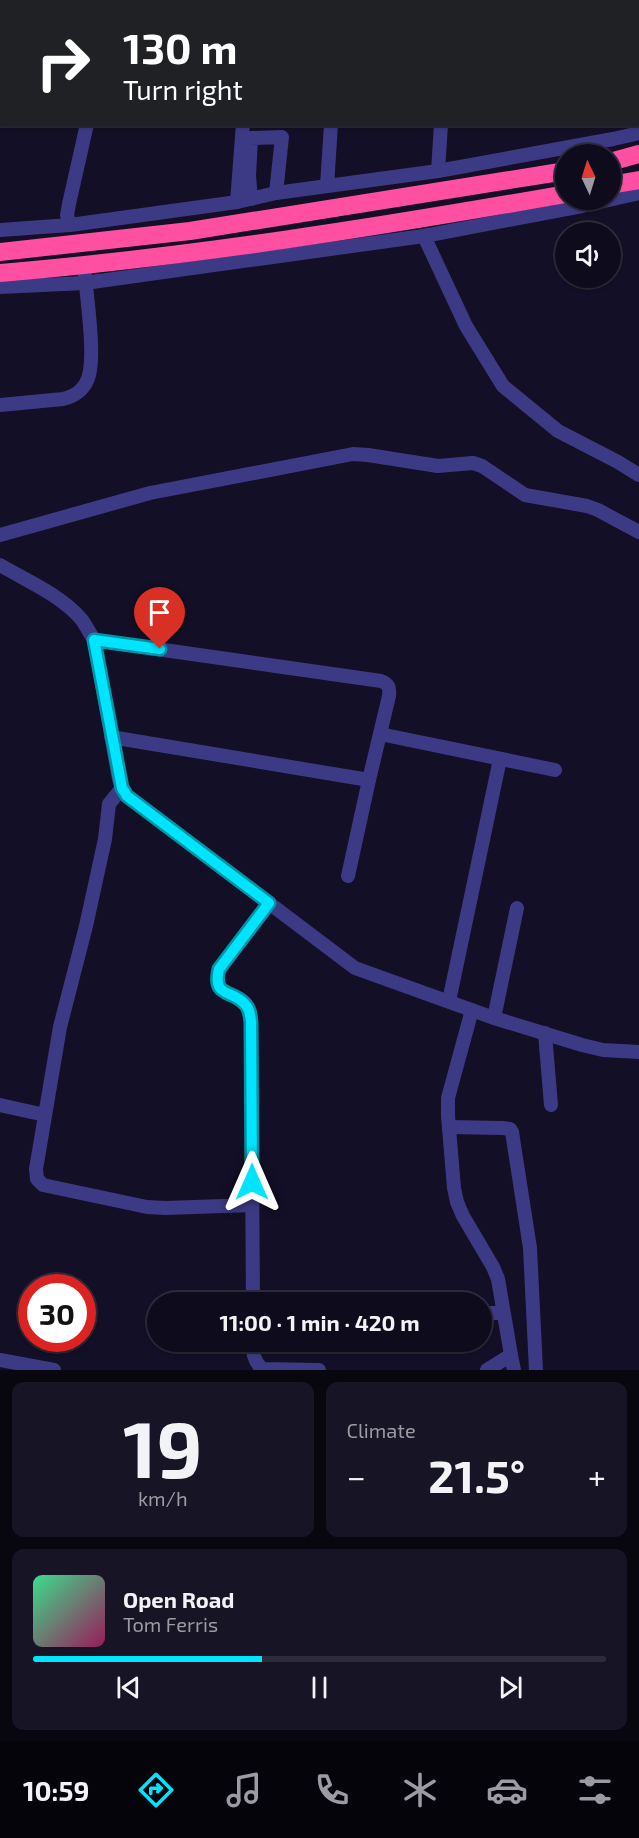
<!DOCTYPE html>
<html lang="en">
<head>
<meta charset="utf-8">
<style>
	body { margin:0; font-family:"Exo 2",sans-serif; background:#171425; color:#f1f3f6; height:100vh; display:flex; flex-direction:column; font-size:22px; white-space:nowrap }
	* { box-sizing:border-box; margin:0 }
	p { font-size:20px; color:#9b9ba3 }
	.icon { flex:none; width:33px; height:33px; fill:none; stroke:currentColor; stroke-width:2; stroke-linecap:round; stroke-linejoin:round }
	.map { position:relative; height:1370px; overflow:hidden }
	.drawer { display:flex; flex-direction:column; gap:12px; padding:12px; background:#08060f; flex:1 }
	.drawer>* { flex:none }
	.hud { position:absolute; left:0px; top:0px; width:639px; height:126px; box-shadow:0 2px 4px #0004,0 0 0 2px #2e2b3b; background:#202124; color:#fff; overflow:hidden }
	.needle { width:39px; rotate:356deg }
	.buttons { position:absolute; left:555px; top:144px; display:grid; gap:12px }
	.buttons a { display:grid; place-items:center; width:66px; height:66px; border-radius:50%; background:#0e0b1c; box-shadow:0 2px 4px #0004,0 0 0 2px #2e2b3b; font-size:30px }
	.speed { position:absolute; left:18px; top:1274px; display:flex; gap:12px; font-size:30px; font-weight:700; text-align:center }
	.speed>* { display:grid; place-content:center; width:78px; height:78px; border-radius:50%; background:#0e0b1c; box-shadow:0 2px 4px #0004,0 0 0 2px #2e2b3b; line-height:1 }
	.speed .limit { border:9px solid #d22; background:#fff; color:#111 }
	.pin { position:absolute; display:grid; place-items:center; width:51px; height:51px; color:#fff; margin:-62px -26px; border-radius:50% 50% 50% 0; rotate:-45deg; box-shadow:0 0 6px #0007 }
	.pin .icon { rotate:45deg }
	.me { position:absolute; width:66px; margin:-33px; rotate:0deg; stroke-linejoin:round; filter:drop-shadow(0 0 4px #0008) }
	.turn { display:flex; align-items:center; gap:21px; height:126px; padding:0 24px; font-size:27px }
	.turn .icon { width:78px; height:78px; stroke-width:2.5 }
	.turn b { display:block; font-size:42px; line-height:51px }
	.big { font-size:45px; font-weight:700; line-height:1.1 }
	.drawer .tile { flex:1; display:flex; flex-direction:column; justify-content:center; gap:9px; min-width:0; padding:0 21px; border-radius:12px; background:#171425 }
	.drawer .dial { align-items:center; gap:0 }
	.dial b { font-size:78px; line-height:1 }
	.song { display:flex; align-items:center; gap:18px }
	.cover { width:72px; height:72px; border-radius:9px; background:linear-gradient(135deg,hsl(150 70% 55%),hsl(330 70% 35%)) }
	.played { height:6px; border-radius:3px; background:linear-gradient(90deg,#00e5ff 40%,#2e2b3b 40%) }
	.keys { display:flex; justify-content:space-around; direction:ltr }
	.heat { display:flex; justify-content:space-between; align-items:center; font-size:33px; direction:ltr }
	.drawer .tiles { flex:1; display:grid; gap:12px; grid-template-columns:1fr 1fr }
	.tile:last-child { grid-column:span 2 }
	.trip { position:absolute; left:147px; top:1292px; width:345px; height:60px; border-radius:30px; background:#0e0b1c; box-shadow:0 2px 4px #0004,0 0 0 2px #2e2b3b; font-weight:700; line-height:60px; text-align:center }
	.tabs { display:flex; height:96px; justify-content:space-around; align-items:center; background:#06040b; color:#9b9ba3 }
	.tabs .icon { width:42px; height:42px }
	.tabs .active { color:#00e5ff }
	.tabs b { font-size:27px; color:#f1f3f6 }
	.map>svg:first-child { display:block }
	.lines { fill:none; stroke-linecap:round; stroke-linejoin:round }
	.minor { stroke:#3d3a85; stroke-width:14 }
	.highway { stroke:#ff4fa3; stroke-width:18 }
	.route-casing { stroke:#0095a6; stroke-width:15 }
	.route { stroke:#00e5ff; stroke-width:10 }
</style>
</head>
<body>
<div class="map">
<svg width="639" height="1370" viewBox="0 0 639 1370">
	<rect width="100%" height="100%" fill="#130f26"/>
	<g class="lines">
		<g class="minor">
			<path d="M438,171L441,124"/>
			<path d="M327,186L331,124"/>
			<path d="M251,199L249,176L251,138L282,137L276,193"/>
			<path d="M237,202L243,124"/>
			<path d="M70,225L67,215L69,204L87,124"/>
			<path d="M0,230L70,225L237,202L276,193L438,171L613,139L639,133"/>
			<path d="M424,236L466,326L503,386L558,431L618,462L639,475"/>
			<path d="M0,287L85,283L424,236L582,206L639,193"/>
			<path d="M0,405L63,399C76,396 86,388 89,375C95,352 87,300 85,275"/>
			<path d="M0,535L150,493L353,454L368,455L438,466L473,463L482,466L525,495L587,506L598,510L639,532"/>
			<path d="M0,565C27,581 61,595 82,620C86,626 90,633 94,640L119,779L122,788L127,796L355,968L494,1018L582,1045L603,1050L639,1052"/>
			<path d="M94,640L381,681C389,684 390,688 389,696L369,780L348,876"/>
			<path d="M380,734L555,770"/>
			<path d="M111,737L369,780"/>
			<path d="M122,788L109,804L105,839L86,926L60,1027L36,1169L37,1179L43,1185L147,1207L165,1208L252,1205"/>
			<path d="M449,1001L500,759"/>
			<path d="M472,1010L448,1098V1116L454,1188L457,1202L463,1216L493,1267L498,1279L511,1355L487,1370"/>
			<path d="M494,1018L517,908"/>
			<path d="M545,1033L551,1105"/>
			<path d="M0,1105L45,1115"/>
			<path d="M449,1127L503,1128L510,1129L512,1132L530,1248L536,1370"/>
			<path d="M253,1302L251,1022C250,1015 249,1009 245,1003C232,989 212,998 219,969L269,904"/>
			<path d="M482,1313H503"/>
			<path d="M253,1341C253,1353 253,1360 262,1369L319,1370"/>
			<path d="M511,1355L514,1370"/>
			<path d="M0,1360L54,1370"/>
		</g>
		<g class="highway">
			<path d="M610,162L639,154"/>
			<path d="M610,185L639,180"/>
			<path d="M0,252L190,231L566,171"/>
			<path d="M0,273C190,257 378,227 566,194"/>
		</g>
	</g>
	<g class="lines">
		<defs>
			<path id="route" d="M160,649L94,640L122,788L127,796L269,903L219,969C212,998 232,989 245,1004C250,1009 250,1015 251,1022L252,1182"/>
		</defs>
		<use href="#route" class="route-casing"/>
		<use href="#route" class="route"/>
	</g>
</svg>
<div class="buttons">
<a><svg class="needle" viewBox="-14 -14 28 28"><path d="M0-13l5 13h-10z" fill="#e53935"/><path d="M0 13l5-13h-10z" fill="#9b9ba3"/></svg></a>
<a><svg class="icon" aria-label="sound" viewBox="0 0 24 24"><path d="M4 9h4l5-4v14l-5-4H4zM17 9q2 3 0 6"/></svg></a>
</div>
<div class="speed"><div class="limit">30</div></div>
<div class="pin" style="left:160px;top:649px;background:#d93025"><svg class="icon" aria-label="arrive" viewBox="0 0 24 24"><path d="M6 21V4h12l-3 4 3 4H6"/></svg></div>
<svg class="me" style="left:252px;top:1182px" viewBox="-20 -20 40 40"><path d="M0-17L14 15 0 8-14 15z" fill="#00e5ff" stroke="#fff" stroke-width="4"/></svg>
<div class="trip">11:00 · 1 min · 420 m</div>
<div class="hud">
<div class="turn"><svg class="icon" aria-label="right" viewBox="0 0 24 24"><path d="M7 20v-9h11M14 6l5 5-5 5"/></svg><div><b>130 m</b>Turn right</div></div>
</div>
</div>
<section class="drawer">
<div class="tiles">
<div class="tile dial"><b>19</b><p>km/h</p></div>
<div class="tile"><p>Climate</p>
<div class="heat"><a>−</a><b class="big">21.5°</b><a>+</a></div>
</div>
<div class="tile">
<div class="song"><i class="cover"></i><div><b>Open Road</b><p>Tom Ferris</p></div></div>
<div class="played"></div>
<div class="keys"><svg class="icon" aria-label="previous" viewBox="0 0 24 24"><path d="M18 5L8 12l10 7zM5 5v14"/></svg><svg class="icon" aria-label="pause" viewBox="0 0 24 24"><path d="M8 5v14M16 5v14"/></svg><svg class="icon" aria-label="next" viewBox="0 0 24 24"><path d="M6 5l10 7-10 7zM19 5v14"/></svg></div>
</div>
</div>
</section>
<nav class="tabs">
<b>10:59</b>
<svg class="icon active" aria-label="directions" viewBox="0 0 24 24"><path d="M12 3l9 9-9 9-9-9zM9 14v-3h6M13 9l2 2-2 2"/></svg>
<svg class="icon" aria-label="music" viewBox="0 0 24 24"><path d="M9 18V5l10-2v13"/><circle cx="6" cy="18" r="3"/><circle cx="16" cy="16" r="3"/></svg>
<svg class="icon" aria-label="phone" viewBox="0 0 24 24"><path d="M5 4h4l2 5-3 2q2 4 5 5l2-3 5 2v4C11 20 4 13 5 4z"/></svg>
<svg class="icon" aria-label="climate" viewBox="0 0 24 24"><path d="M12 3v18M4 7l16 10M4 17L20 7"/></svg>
<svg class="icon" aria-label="car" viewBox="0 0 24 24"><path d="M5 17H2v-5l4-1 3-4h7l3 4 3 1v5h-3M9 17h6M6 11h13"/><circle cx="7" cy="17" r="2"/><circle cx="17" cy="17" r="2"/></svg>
<svg class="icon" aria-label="filters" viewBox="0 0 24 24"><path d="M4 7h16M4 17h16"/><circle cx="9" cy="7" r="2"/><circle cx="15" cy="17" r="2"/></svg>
</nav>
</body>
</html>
